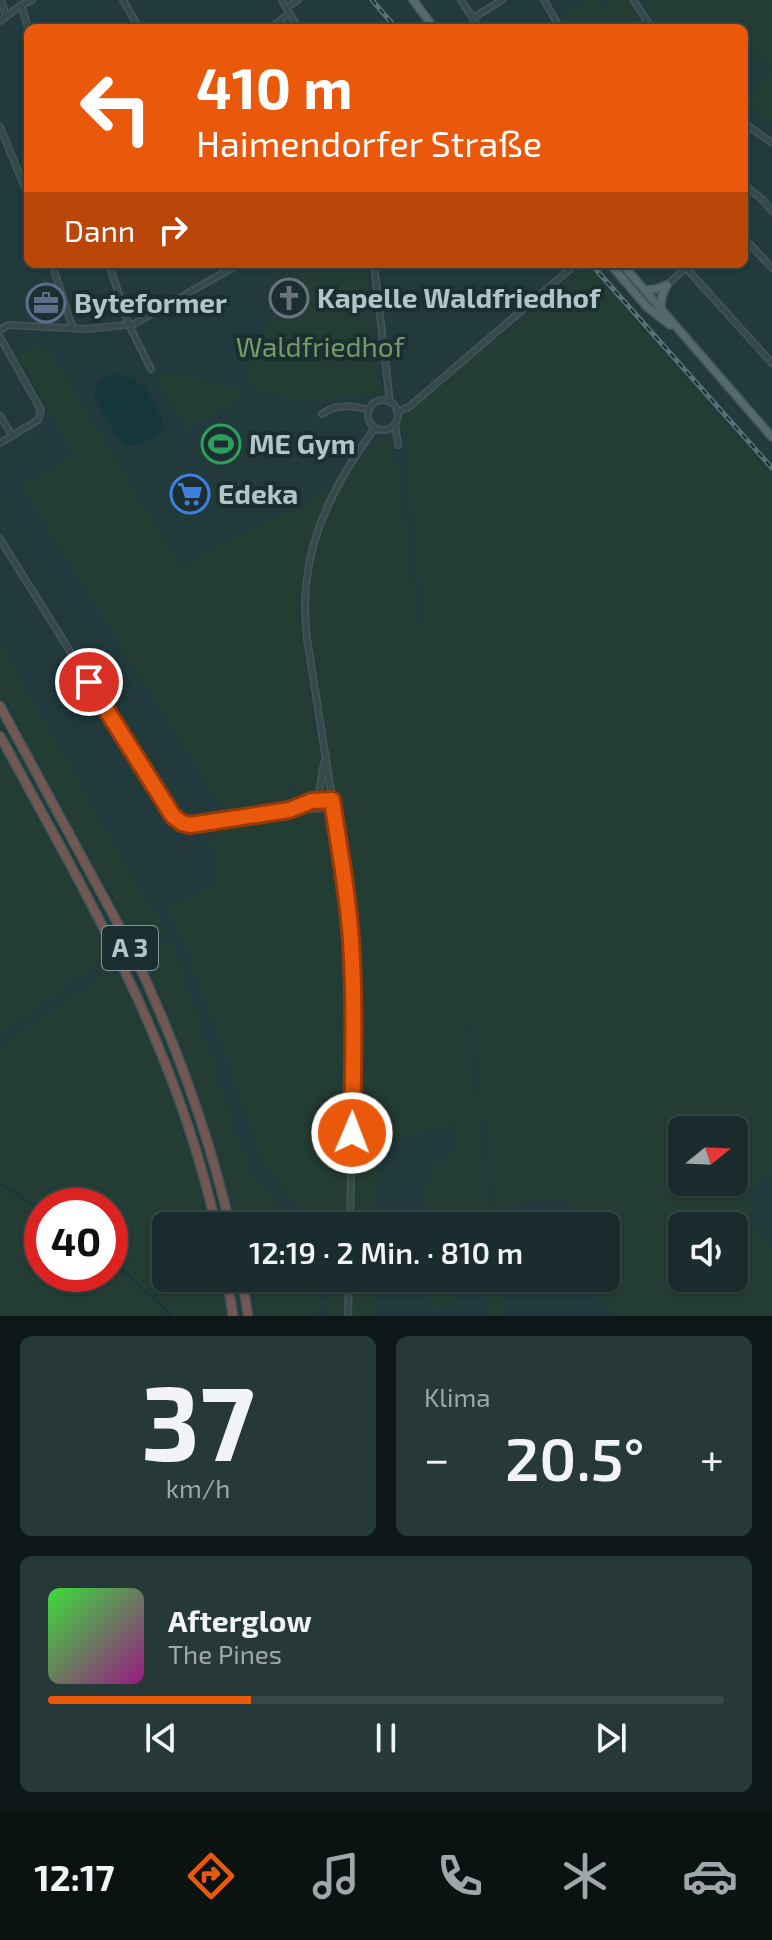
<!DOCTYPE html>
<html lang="de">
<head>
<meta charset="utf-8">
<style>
	body { margin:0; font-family:"Exo 2",sans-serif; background:#273839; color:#f1f3f6; height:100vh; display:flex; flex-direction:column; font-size:30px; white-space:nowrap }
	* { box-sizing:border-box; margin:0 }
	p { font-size:26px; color:#9fa7aa }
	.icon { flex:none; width:44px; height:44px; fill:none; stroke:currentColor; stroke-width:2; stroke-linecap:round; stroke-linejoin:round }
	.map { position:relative; height:1316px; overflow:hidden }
	.side { display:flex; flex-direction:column; gap:20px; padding:20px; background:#0e1819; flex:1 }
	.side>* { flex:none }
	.guide { position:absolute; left:24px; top:24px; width:724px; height:244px; border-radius:12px; box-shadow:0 2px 6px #0004,0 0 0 2px #384849; background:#ea580c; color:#fff; overflow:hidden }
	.needle { width:52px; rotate:72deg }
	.buttons { position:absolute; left:668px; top:1116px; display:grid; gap:16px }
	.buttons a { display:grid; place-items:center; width:80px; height:80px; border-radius:12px; background:#1a2c2d; box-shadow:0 2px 6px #0004,0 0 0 2px #384849; font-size:40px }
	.speed { position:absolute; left:24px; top:1188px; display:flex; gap:16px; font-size:40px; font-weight:700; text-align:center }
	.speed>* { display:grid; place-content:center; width:104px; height:104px; border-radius:50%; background:#1a2c2d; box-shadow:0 2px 6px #0004,0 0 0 2px #384849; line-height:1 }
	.speed .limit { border:12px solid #d22; background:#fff; color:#111 }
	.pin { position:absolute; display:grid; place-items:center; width:68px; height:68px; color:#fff; margin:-34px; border:4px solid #fff; border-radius:50%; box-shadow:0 2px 8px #0007 }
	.me { position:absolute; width:88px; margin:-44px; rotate:1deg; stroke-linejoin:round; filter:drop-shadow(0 0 6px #0008) }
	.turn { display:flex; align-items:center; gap:28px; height:168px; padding:0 40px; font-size:36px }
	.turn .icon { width:104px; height:104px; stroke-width:2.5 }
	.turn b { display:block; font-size:56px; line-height:68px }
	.then { display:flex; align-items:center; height:76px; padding:0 40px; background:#0003; gap:16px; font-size:30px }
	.big { font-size:60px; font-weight:600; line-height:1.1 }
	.side .tile { flex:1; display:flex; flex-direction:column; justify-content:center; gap:12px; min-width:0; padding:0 28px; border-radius:12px; background:#273839 }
	.side .dial { align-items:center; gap:0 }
	.dial b { font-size:104px; line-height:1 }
	.song { display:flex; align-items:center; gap:24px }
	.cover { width:96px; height:96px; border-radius:12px; background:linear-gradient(135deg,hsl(120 70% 55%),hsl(310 70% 35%)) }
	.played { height:8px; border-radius:4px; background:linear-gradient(90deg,#ea580c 30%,#384849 30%) }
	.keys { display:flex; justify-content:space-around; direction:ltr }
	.heat { display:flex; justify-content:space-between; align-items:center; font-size:44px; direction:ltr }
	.side .tiles { flex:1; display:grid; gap:20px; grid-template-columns:1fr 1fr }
	.tile:last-child { grid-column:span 2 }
	.trip { position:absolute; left:152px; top:1212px; width:468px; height:80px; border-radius:12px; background:#1a2c2d; box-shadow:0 2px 6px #0004,0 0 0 2px #384849; font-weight:600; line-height:80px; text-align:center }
	.dock { display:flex; height:128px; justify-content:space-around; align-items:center; background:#0a1212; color:#9fa7aa }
	.dock .icon { width:56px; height:56px }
	.dock .active { color:#ea580c }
	.dock b { font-size:36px; color:#f1f3f6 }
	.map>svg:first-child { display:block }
	.green { fill:#243d34; fill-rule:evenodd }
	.water { fill:#15363a }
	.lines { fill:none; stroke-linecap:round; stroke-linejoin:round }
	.stream { stroke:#15363a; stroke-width:2 }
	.minor-casing { stroke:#425658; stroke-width:8 }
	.major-casing { stroke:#425658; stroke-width:10 }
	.highway-casing { stroke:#415557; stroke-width:11 }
	.minor { stroke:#364a4c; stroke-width:5 }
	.major { stroke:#546a6c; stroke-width:7 }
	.highway { stroke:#735753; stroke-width:8 }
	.rail-casing { stroke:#587074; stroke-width:5 }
	.rail { stroke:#1b2f31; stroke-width:2; stroke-dasharray:6; stroke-linecap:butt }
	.route-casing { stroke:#983908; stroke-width:20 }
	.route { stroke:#ea580c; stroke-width:14 }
	.labels { text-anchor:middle; stroke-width:8; stroke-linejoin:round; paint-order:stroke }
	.shield { fill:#1b2f31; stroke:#84989b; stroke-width:2 }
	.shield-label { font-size:26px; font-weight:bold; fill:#b1c5c8 }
	.poi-label { font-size:28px; font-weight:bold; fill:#b1c5c8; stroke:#1b2f31; text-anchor:start }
	.park-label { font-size:28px; fill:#749a68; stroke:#1b2f31 }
</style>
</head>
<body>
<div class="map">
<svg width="772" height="1316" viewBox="0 0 772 1316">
	<rect width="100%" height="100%" fill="#223a3c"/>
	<g class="green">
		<path d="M588,0H596L601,7L612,0H627L640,20L634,28H566L558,19Z"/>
		<path d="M642,0H772V66L744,45V28H659Z"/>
		<path d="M772,68V123L749,106L748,100Z"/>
		<path d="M273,264H366L380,395L307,401L255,391L246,379L244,345L252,341L277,314L270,282Z"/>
		<path d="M586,265L772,476V1172L745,1196L758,1231L772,1248V1316H615L581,1278H606V1226H568L564,1197L495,1208L472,1022L467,1023L492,1226H419L432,1164L458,1150L454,1122L386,1142L370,1226H313L264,1162L184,941L166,906L221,884L210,838L220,822L320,812L329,825L344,935L347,994L359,1012C357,956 355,899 346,843C331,746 291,639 317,542C322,522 340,488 352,471C359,460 370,449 379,439L392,437L419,628H425L402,417ZM682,1130H734V1182H682ZM682,1226H734V1278H682Z"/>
		<path d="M37,345L49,350L181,568L226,542L314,498L337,480L316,525L299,585V630L318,757L317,785L313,793L298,796L291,784H284L286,805L225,812L22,487L74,455L17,356Z"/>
		<path d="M155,371L240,387L242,398L186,430Z"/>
		<path d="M0,642L149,907L153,906L166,932L143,943L146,949L172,942L248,1168L295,1226H238L214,1136L197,1084L157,983L0,690Z"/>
		<path d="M0,751C83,903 171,1054 208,1226H166V1278H219L224,1316H0V1047L105,974L99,964L0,1032ZM42,1206H110V1274H42Z"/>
		<path d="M249,1278H317L316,1316H257Z"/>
		<path d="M332,1278H374L378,1316H329Z"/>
		<path d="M425,1278H454L453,1307L430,1309Z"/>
		<path d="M481,1278H498L502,1316H485Z"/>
	</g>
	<path class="water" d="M109,375C116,375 122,374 128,377C148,384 160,409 164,429L161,432L138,446H125L116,436L94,396L97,384Z"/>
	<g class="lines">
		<g class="stream">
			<path d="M0,1183L42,1211"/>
			<path d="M110,1258L172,1316"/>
		</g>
		<defs>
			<g id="minor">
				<path d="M1,0L6,16"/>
				<path d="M123,0L139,28"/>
				<path d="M282,0L298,28"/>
				<path d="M461,0L479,28"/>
				<path d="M544,0L560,28"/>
				<path d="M633,0L652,28"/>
				<path d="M21,5L28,28"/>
				<path d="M286,8L298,0"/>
				<path d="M473,18L502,0"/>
				<path d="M0,21L21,5L32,0"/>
				<path d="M271,28L289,13"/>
				<path d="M640,28L647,21"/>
				<path d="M744,123L772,143"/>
				<path d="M0,127L28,195"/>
				<path d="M744,185L762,199L772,211"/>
				<path d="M744,238L772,268"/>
				<path d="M52,264L73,329"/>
				<path d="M109,264L129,325L151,369"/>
				<path d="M374,264L390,402"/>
				<path d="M686,268L772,363"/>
				<path d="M667,285L690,264"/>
				<path d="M0,330L8,325L87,329L134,324L239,264"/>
				<path d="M0,337L41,410L38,420L0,443"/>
				<circle cx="383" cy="415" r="15"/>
				<path d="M397,412L409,407L576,264"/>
				<path d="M322,414C336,403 353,405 369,410"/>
				<path d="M0,416L12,435"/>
				<path d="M395,424L398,445"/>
				<path d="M0,539L173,816L182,823L190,825L289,810L333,808"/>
				<path d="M312,801L319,793L324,763"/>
				<path d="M293,808L312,801L332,800"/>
				<path d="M350,1226L353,1070L351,943L343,867L307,639C305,619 304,598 307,578C313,523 343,471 375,428"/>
				<path d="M348,1316L349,1278"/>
			</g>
			<g id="major">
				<path d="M413,0L434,28"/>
				<path d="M610,264L647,307L670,325"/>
				<path d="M622,264L772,437"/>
				<path d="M645,290L656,289L667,285"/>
				<path d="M661,309L662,296L667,285"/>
			</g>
			<g id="highway">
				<path d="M0,706L130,946C173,1036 208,1129 230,1226"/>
				<path d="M0,736C87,896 176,1045 216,1226"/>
				<path d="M227,1278L233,1316"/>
				<path d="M242,1278L248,1316"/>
			</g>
		</defs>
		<use href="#minor" class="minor-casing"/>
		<use href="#major" class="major-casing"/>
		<use href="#highway" class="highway-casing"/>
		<use href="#minor" class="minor"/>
		<use href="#major" class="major"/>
		<use href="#highway" class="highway"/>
		<defs>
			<g id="rail">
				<path d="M372,0L396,28"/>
				<path d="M591,264L772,468"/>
			</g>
		</defs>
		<use href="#rail" class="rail-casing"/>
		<use href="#rail" class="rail"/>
	</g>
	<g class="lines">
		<defs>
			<path id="route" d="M89,682L173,816L182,823L190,825L289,810L312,801L332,800C339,847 348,893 351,941C355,1004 353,1069 352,1133"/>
		</defs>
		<use href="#route" class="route-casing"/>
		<use href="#route" class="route"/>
	</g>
	<defs>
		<symbol id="church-ring" viewBox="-11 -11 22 22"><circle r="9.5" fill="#1b2f31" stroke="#6b7280" stroke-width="1.5"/><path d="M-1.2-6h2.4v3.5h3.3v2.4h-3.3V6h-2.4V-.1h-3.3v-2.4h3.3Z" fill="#6b7280"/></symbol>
		<symbol id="office-ring" viewBox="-11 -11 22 22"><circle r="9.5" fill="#1b2f31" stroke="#5c6f8a" stroke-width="1.5"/><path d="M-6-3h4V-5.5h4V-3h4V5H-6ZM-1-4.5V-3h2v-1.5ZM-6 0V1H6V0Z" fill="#5c6f8a"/></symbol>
		<symbol id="stadium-ring" viewBox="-11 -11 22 22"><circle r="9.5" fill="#1b2f31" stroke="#2e9e5b" stroke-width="1.5"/><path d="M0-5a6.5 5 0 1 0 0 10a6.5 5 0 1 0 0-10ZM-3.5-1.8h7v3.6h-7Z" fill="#2e9e5b"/></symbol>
		<symbol id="supermarket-ring" viewBox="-11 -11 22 22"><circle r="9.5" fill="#1b2f31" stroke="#3f7fe0" stroke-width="1.5"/><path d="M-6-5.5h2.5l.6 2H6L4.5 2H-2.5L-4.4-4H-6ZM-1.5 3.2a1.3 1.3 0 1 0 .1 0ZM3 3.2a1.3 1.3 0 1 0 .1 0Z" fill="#3f7fe0"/></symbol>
	</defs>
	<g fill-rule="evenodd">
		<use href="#church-ring" x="267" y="276" width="44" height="44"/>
		<use href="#office-ring" x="24" y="281" width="44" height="44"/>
		<use href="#stadium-ring" x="199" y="422" width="44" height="44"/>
		<use href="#supermarket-ring" x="168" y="472" width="44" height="44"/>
	</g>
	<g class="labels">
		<rect class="shield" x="102" y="926" width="56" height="44" rx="6"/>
		<g class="shield-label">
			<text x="130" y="957">A 3</text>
		</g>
		<g class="poi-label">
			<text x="317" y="308">Kapelle Waldfriedhof</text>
			<text x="74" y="313">Byteformer</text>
			<text x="249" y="454">ME Gym</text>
			<text x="218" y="504">Edeka</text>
		</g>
		<g class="park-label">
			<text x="320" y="357">Waldfriedhof</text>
		</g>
	</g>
</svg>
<div class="buttons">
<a><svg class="needle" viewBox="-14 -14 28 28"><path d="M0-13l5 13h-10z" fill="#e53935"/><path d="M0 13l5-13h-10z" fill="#9fa7aa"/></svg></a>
<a><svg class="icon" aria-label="sound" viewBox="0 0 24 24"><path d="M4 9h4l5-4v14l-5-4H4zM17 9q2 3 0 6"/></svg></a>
</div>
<div class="speed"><div class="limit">40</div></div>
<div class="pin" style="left:89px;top:682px;background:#d93025"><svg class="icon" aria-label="arrive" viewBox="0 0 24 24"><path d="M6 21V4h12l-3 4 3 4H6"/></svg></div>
<svg class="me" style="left:352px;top:1133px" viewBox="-20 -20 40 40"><circle r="17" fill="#ea580c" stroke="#fff" stroke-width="3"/><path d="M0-11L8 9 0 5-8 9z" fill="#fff"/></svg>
<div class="trip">12:19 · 2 Min. · 810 m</div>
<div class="guide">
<div class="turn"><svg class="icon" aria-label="left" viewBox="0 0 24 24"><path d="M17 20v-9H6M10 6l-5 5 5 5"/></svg><div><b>410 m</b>Haimendorfer Straße</div></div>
<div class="then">Dann<svg class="icon" aria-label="right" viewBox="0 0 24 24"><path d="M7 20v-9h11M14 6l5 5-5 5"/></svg></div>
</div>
</div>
<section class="side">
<div class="tiles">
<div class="tile dial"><b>37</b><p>km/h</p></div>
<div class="tile"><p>Klima</p>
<div class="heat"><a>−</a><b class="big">20.5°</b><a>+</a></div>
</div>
<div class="tile">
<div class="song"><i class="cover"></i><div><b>Afterglow</b><p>The Pines</p></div></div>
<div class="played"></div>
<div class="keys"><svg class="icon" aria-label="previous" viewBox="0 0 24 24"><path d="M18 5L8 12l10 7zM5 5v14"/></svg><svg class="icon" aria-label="pause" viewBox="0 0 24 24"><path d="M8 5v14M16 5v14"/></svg><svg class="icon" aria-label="next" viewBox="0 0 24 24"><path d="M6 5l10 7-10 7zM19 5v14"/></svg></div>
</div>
</div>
</section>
<nav class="dock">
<b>12:17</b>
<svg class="icon active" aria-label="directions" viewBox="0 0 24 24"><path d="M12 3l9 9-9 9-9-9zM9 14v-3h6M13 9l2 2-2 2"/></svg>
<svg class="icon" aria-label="music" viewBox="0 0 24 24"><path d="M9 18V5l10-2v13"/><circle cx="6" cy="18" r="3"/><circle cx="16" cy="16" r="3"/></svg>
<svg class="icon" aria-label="phone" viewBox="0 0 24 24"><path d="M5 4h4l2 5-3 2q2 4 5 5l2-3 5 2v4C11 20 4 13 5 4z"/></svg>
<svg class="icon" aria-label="climate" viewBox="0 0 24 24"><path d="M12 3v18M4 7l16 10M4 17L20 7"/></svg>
<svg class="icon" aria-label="car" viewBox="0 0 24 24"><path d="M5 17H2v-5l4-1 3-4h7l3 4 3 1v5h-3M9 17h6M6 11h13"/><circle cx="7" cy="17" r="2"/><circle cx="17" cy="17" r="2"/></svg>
</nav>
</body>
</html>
